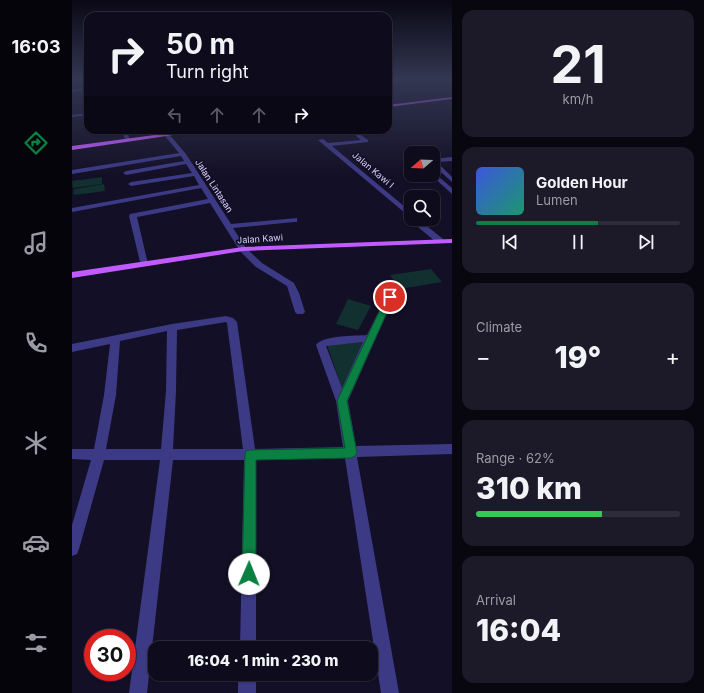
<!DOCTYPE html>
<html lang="en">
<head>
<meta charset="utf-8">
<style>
	body { margin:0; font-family:Inter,sans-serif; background:#1c1929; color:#f1f3f6; height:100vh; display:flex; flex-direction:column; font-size:15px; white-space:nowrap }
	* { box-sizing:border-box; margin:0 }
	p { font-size:13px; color:#9b9ba3 }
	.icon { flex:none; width:22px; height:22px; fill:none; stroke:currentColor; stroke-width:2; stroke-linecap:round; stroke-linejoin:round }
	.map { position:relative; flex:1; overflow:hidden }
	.drawer { display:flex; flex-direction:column; gap:10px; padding:10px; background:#08060f; width:252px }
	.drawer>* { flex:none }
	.banner { position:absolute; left:12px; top:12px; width:308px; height:122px; border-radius:12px; box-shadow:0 1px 3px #0004,0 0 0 1px #2e2b3b; background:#0e0b1c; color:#f1f3f6; overflow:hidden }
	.needle { width:26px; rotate:251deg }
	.controls { position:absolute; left:332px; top:146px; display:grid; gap:8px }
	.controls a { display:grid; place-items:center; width:36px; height:36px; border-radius:8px; background:#0e0b1c; box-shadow:0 1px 3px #0004,0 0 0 1px #2e2b3b; font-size:20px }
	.speed { position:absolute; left:12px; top:629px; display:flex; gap:8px; font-size:20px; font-weight:700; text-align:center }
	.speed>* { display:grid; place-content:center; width:52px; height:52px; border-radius:50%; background:#0e0b1c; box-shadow:0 1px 3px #0004,0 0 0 1px #2e2b3b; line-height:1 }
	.speed .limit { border:6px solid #d22; background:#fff; color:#111 }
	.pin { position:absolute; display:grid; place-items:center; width:34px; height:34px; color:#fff; margin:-17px; border:2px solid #fff; border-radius:50%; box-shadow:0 1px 4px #0007 }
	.me { position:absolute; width:44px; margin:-22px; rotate:1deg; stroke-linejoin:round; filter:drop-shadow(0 0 3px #0008) }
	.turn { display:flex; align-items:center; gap:14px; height:84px; padding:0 16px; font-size:18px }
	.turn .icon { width:52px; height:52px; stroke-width:2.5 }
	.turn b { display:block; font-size:28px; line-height:34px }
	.lanes { display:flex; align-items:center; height:38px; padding:0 16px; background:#0003; justify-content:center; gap:20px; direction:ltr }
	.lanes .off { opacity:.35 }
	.big { font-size:30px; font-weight:800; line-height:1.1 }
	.drawer .widget { flex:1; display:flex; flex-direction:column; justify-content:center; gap:6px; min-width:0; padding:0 14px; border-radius:12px; background:#1c1929 }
	.drawer .dial { align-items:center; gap:0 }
	.dial b { font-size:52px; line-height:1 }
	.song { display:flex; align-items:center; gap:12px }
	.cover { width:48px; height:48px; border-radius:6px; background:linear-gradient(135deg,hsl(230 70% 55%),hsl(160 70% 35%)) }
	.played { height:4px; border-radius:2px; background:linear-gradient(90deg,#0b8043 60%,#2e2b3b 60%) }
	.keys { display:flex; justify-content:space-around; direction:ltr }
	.heat { display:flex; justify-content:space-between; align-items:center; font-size:22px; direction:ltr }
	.charge { height:6px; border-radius:3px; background:linear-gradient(90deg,#34c759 62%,#2e2b3b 0) }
	.trip { position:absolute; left:76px; top:641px; width:230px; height:40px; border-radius:12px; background:#0e0b1c; box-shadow:0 1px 3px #0004,0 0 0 1px #2e2b3b; font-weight:800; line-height:40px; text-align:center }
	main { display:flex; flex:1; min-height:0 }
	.tabs { display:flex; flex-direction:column; width:72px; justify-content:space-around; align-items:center; background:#06040b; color:#9b9ba3 }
	.tabs .icon { width:28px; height:28px }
	.tabs .current { color:#0b8043 }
	.tabs b { font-size:18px; color:#f1f3f6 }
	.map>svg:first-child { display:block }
	.green { fill:#12302f }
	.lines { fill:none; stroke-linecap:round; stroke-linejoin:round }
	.minor { fill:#3d3a85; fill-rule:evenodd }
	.major { fill:#c25bff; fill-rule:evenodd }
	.route { fill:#0b8043; stroke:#07532c }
	.labels { text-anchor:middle; stroke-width:3.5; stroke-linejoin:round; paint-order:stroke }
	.far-street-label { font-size:9px; fill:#d9d4ff; stroke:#130f26 }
</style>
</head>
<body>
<main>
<nav class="tabs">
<b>16:03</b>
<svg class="icon current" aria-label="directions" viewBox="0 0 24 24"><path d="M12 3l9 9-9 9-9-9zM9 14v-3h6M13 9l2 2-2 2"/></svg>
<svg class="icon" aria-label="music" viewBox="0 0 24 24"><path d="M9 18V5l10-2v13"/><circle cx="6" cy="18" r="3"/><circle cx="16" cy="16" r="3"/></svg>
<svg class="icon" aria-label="phone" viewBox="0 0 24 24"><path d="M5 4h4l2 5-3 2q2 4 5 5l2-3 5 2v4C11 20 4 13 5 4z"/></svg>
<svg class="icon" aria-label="climate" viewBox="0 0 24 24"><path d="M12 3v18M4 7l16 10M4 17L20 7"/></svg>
<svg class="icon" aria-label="car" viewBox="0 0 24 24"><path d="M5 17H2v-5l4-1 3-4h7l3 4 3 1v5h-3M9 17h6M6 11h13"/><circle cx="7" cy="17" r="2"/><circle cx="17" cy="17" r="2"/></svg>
<svg class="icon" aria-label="filters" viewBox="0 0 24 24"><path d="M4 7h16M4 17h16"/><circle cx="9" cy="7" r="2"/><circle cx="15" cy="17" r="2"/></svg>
</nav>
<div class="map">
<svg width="380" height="693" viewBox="0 0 380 693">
	<rect width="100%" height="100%" fill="#130f26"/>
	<g class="green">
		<path d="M30,177V184L1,188L0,181Z"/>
		<path d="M32,184L33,191L3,195L1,193L2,189Z"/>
		<path d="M359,269L370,282L328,289L318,275Z"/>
		<path d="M276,299L299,306L286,330L264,324Z"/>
		<path d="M291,342L271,391L255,345Z"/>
	</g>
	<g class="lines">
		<g class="minor">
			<path d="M16,88V90L0,92V90Z"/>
			<path d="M316,101L324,105V107L316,104Z"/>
			<path d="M16,113V115L0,117V115Z"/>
			<path d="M49,130H55L58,141H54Z"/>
			<path d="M286,133L296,140V142L260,146L339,212V219H346L371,239V243H365L339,221L338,219L339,218L246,140L251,139L256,143L289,140L283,135Z"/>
			<path d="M93,134H97L114,154L159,224L225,218V222H222L161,228L174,248L190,263L222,283L227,293L233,312L231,314H225L223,312L215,286L184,267L168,251L138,203L65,217L76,264L75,266H69L57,216L58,214L136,199L129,188L0,212V208L127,185L122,176L59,186L56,184L59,182L120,173L114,164L54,175L51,173L54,171L112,161L109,156L0,174V170L107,153L93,136Z"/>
			<path d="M380,157V161L365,162L380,177V182L361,165V159Z"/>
			<path d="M361,172L380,188V194L359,175H361Z"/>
			<path d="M318,294L322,297L276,401L284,446L380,444V454L285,457L327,693H309L273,458L184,460V648H168L172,460H101L75,693H57L88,460H32L7,549L5,554L0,556V525L19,460L0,459V449H22L32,395L38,344L0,352V344L100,324L154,316L161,318L165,322L183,449L271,447L264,401L244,345C251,335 283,336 295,335L314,297ZM154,322L155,323L171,449H101L104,391L105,330ZM95,331L94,391L89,449H34L44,395L48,341ZM291,342L270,388L254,346Z"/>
			<rect x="166" y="674" width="18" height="19"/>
		</g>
		<g class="major">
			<path d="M380,97V99L316,107V105Z"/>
			<path d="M120,130H135L0,150V146Z"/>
			<path d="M380,239V243L171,251L0,278V272L171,247Z"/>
		</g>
	</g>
	<linearGradient id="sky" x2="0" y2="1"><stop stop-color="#0a0815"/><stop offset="0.45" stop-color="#333752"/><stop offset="1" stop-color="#333752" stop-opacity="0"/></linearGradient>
	<rect width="380" height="175" fill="url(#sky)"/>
	<path class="route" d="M318,294L322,297L275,401L285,453L283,456L279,458L184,460V574L182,579L177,581L172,579L170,574L173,455L174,451L178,450L273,448L265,401L314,297Z"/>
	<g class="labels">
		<g class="far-street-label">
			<text transform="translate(301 170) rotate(40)" y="3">Jalan Kawi I</text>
			<text transform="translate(142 186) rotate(57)" y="3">Jalan Lintasan</text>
			<text transform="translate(188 239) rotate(-4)" y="3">Jalan Kawi</text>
		</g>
	</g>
</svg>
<div class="controls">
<a><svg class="needle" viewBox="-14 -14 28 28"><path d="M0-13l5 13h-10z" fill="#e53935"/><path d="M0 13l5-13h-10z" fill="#9b9ba3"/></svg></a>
<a><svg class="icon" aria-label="search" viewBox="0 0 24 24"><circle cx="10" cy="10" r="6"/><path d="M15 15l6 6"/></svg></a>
</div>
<div class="speed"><div class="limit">30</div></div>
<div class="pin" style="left:318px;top:297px;background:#d93025"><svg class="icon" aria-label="arrive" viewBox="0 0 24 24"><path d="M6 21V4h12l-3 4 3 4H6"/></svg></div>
<svg class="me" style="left:177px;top:574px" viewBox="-20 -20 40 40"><circle r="19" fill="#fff"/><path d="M0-13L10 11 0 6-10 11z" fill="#0b8043"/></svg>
<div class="trip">16:04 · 1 min · 230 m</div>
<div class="banner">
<div class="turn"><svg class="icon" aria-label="right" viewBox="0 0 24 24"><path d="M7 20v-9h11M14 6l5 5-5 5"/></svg><div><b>50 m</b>Turn right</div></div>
<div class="lanes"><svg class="icon off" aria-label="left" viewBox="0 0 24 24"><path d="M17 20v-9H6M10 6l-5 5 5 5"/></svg><svg class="icon off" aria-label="ahead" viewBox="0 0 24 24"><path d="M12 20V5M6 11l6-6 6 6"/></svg><svg class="icon off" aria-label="ahead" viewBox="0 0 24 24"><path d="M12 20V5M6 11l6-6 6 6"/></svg><svg class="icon" aria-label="right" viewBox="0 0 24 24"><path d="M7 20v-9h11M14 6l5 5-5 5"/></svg></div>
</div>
</div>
<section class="drawer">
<div class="widget dial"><b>21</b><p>km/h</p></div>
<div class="widget">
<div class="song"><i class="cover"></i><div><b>Golden Hour</b><p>Lumen</p></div></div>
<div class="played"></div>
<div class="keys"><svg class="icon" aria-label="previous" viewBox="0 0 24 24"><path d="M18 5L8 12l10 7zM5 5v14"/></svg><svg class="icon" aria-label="pause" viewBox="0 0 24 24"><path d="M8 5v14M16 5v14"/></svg><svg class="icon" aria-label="next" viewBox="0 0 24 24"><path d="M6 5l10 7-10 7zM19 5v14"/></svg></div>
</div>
<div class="widget"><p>Climate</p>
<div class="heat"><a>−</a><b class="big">19°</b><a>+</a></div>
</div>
<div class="widget"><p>Range · 62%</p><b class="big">310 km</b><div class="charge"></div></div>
<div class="widget"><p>Arrival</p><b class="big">16:04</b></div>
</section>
</main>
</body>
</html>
